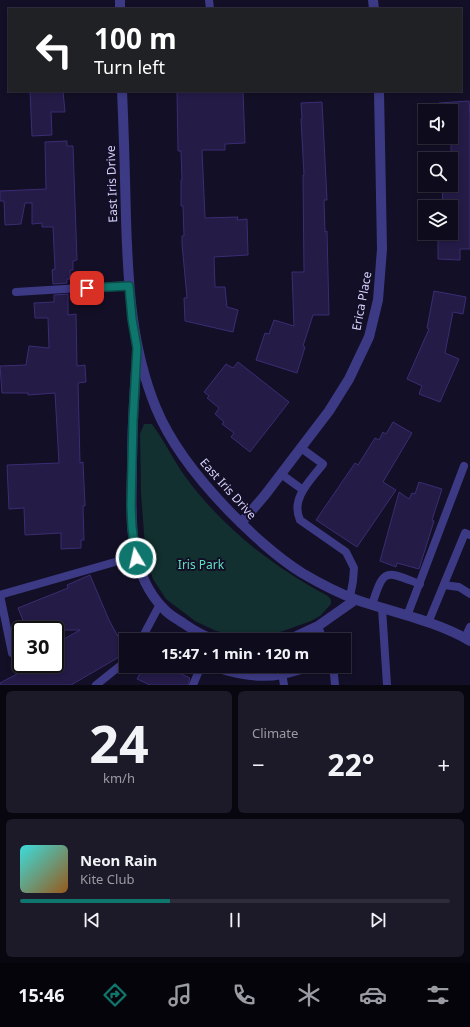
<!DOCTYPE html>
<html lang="en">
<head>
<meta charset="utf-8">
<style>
	body { margin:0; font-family:"Noto Sans",sans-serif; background:#1c1929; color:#f1f3f6; height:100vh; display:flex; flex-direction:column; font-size:15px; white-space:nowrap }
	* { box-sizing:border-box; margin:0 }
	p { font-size:13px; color:#9b9ba3 }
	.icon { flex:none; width:22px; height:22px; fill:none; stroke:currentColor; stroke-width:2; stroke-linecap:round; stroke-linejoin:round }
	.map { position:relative; height:685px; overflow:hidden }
	.panel { display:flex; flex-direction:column; gap:6px; padding:6px; background:#08060f; flex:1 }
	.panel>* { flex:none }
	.hud { position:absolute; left:8px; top:8px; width:454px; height:84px; border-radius:0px; box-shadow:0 2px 6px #0003,0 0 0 1px #2e2b3b; background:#202124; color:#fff; overflow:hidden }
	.controls { position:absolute; left:418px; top:104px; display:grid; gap:8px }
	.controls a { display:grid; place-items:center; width:40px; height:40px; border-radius:0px; background:#0e0b1c; box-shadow:0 2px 6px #0003,0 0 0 1px #2e2b3b; font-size:20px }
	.speed { position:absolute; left:12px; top:621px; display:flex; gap:8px; font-size:20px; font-weight:700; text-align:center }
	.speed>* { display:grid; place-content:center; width:52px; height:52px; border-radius:50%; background:#0e0b1c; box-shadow:0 2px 6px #0003,0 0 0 1px #2e2b3b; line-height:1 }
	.speed .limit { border:2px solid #111; border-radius:6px; background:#fff; color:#111 }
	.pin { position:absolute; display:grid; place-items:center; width:34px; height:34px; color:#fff; margin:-17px; border-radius:8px; box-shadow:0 2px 6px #0006 }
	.me { position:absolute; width:44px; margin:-22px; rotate:351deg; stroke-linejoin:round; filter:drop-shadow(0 0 3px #0008) }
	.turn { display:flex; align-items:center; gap:14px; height:84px; padding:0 20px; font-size:18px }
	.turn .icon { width:52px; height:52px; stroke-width:2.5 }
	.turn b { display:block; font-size:28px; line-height:34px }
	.big { font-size:30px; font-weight:700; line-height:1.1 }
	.panel .widget { flex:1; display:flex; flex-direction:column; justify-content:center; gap:6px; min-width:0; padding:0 14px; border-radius:6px; background:#1c1929 }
	.panel .dial { align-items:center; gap:0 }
	.dial b { font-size:52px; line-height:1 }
	.song { display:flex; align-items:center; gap:12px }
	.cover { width:48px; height:48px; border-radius:6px; background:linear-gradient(135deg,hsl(180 70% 55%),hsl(30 70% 35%)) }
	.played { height:4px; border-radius:2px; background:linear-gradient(90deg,#0f766e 35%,#2e2b3b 35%) }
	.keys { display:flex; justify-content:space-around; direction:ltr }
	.heat { display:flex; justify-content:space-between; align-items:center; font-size:22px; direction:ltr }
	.panel .tiles { flex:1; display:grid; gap:6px; grid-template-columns:1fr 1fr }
	.widget:last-child { grid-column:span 2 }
	.trip { position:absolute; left:119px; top:633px; width:232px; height:40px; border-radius:0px; background:#0e0b1c; box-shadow:0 2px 6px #0003,0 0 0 1px #2e2b3b; font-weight:700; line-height:40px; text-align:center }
	.menu { display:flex; height:64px; justify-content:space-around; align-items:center; background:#06040b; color:#9b9ba3 }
	.menu .icon { width:28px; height:28px }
	.menu .current { color:#0f766e }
	.menu b { font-size:18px; color:#f1f3f6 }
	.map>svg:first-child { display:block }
	.green { fill:#12302f }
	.building { fill:#241b47; stroke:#3b2d73 }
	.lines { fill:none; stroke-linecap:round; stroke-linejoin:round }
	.service { stroke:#3d3a85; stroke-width:8 }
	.minor { stroke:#3d3a85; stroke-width:10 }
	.route-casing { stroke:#0a4d48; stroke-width:10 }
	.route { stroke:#0f766e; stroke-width:7 }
	.labels { text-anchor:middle; stroke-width:4; stroke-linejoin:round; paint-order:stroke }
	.street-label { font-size:12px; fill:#d9d4ff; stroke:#130f26 }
	.park-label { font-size:12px; fill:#5fe0c0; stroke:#130f26 }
</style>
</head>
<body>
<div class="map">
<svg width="470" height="685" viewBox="0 0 470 685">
	<rect width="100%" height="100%" fill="#130f26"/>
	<path class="green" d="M144,424H152C166,443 175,464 190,483C227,531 275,568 328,596L331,600V604L320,616L311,621L269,636L248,637L216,631L195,621L166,599L153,579L146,559L141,493L140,434Z"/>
	<g class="building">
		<path d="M30,91H63L65,112H51L52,135L32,136Z"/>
		<path d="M177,91H243L245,143L225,144V150H202L205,218L238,217L237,220L247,219L248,255L214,257L215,287H225L227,307L238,310L233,332L185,321L184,298H187L182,244V236H184L183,206H181V180H182L181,151H178Z"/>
		<path d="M469,101L470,116V249H460V260L438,259V233H451V207H443L442,185H451V140H442L441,137H451V111H440L439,103Z"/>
		<path d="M322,102L327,200H324L325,232L327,231L329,315H313L303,346L305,347L297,373L256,360L265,333L269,334L274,320L294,326L292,272H304L303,175H304L301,119H302L301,103Z"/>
		<path d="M67,141V146H73L77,260L73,261V270H70V279H67V283L53,284L52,270L55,269L53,227H42V223L32,224V203H25L21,224L5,225L4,201H0V191L46,189L45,142Z"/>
		<path d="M434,291L466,297L463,314L453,312L445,353L459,359L440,402L419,394L422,386L407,379L429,329L427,328Z"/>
		<path d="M68,294V315L76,314L77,366L85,365L86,382L78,383L80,463L83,462L85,506H83L84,540H81V548L61,549V533L25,535L24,508L9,509L7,465L59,463L55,393L28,395V393H2L0,366L26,365L29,346L49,348L48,318H35L34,303L54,302V295Z"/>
		<path d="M238,362L289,402L250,452L231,437L234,433L222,424L224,422L215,414L219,408L207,398L209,396L204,392L226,364L233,368Z"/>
		<path d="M393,422L412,433L383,482L396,490L357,547L316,520L355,463L358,465L375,438L379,440L383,432L386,434Z"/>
		<path d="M419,482L442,489L432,520L434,521L419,569L397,563L396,567L380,561L399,492L409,499L412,493L415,494Z"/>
		<path d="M90,575L109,620L126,651V653L71,685H0V683L17,674L11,664H55V644L80,630H27L18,608L68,588L67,585Z"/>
		<path d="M144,666H164L190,678L188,685H150L137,679Z"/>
	</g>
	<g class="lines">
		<g class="service">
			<path d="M209,0L210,9"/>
			<path d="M16,292L129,285"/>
			<path d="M301,448L323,464C311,480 290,498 300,520L346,552L354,568L353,581L350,597"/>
			<path d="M281,474L303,490"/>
			<path d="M444,585L459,587L470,594"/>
			<path d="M372,605C384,567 385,571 420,584"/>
			<path d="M382,608L387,685"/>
			<path d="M407,616L464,466"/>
			<path d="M428,623L465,533L470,535"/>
			<path d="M318,626L323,640"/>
			<path d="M465,638L470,627"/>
			<path d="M141,640L160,604"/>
			<path d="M12,653L0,595L136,556"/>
			<path d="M209,666C233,674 257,680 282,675C293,673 304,669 315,666"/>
			<path d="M281,666L284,685"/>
			<path d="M331,666L334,674L335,685"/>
			<path d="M96,685L126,661"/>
			<path d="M193,685L201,666"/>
		</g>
		<g class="minor">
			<path d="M120,0V9"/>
			<path d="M373,0L374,9"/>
			<path d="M122,91C124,134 125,176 126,219C128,283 131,347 156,408C172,447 201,482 230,512C252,534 275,556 302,573C319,583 338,593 357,600C392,612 439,622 470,641"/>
			<path d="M137,358C134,395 132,431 132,468C131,515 127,572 164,609C169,615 177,619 183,623C193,630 205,637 216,640"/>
			<path d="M241,523L265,495L329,411L349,379L369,337L378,300L382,249L379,91"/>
			<path d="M288,640L318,626L355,600"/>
		</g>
	</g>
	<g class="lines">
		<defs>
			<path id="route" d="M87,288L129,286L132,319L137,348L133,420L131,506L132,527L136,558"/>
		</defs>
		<use href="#route" class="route-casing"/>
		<use href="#route" class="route"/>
	</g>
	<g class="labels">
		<g class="street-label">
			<text transform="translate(112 184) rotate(-92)" y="4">East Iris Drive</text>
			<text transform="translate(362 301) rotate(-79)" y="4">Erica Place</text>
			<text transform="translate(228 489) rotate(48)" y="4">East Iris Drive</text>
		</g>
		<g class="park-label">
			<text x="201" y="569">Iris Park</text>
		</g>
	</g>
</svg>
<div class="controls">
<a><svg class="icon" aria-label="sound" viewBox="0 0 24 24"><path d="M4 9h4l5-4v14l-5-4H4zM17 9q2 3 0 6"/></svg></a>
<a><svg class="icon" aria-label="search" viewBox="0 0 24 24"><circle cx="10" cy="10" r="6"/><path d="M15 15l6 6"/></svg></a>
<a><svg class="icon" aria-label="layers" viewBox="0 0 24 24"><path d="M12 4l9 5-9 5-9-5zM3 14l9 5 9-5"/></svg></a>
</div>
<div class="speed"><div class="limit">30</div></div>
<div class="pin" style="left:87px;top:288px;background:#d93025"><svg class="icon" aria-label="arrive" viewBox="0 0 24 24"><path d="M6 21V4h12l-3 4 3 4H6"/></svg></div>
<svg class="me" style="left:136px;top:558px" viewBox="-20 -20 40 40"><circle r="17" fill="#0f766e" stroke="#fff" stroke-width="3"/><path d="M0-11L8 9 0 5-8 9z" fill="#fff"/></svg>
<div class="trip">15:47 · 1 min · 120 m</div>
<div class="hud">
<div class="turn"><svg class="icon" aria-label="left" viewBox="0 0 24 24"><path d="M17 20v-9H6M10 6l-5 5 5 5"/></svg><div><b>100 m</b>Turn left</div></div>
</div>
</div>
<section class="panel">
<div class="tiles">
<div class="widget dial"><b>24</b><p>km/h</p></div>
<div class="widget"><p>Climate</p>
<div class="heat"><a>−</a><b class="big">22°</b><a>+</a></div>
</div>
<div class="widget">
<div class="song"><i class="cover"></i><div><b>Neon Rain</b><p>Kite Club</p></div></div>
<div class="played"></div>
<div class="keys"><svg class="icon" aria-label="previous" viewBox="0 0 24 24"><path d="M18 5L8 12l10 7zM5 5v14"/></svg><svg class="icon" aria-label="pause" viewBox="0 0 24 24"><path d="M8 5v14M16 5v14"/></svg><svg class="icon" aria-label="next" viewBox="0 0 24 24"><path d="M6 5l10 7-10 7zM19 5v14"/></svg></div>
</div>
</div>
</section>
<nav class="menu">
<b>15:46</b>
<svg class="icon current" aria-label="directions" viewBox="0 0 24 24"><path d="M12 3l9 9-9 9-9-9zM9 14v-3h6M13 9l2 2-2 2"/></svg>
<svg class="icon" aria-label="music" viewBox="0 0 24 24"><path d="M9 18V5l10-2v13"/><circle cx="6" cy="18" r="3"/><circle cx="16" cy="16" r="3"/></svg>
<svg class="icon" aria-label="phone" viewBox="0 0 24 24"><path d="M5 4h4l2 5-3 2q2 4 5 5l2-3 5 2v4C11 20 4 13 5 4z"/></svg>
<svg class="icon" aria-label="climate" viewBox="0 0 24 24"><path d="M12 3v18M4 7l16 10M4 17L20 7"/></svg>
<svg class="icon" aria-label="car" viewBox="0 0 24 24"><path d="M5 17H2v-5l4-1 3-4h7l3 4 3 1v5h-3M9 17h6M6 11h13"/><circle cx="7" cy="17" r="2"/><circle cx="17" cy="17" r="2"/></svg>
<svg class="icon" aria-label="filters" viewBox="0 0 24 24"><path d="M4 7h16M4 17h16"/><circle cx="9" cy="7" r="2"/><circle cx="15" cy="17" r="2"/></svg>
</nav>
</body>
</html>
